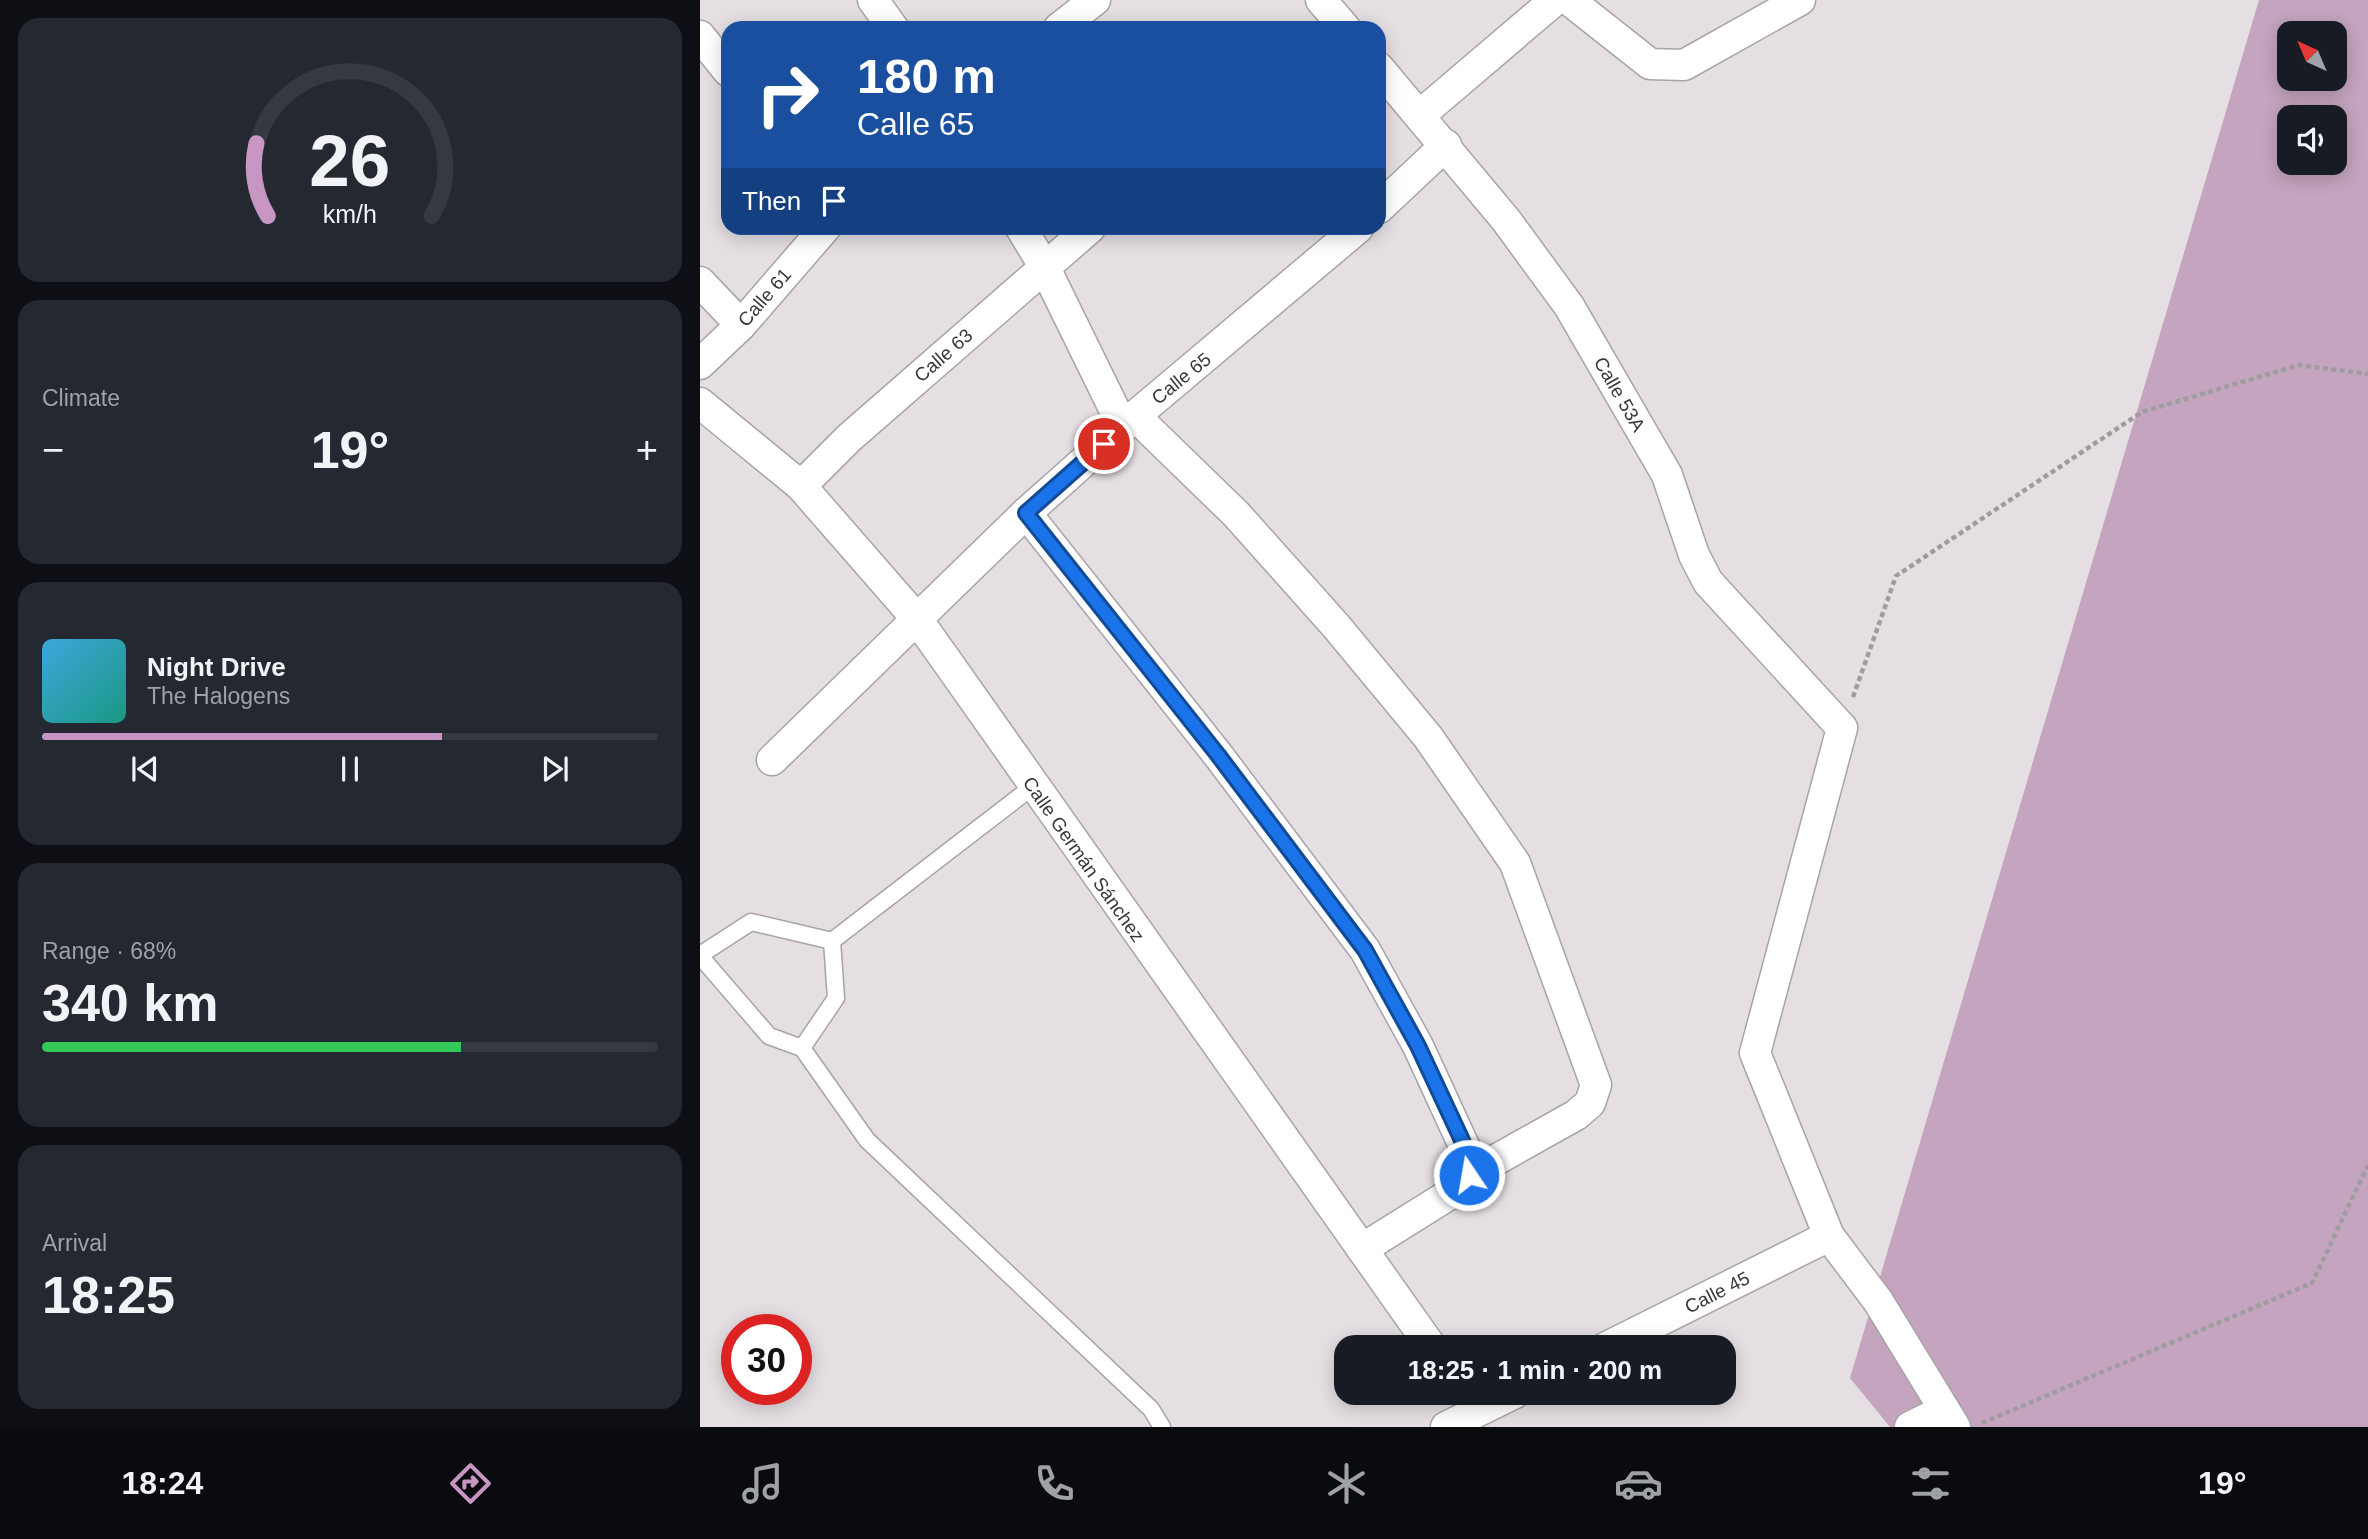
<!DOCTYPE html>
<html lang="en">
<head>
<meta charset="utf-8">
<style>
	body { margin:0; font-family:Arial,sans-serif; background:#242831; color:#f1f3f6; height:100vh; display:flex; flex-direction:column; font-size:26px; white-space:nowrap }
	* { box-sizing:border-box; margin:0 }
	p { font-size:23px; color:#9ea1a6 }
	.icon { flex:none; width:38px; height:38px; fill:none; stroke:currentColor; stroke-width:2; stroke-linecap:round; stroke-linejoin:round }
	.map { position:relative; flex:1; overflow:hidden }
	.drawer { display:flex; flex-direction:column; gap:18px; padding:18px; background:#0d0f14; width:700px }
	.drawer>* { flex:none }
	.guide { position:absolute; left:21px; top:21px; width:665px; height:214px; border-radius:21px; box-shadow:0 4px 18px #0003; background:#1a4fa0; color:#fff; overflow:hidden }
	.needle { width:46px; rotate:316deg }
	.buttons { position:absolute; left:1577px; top:21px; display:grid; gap:14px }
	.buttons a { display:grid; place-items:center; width:70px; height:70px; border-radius:14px; background:#171b24; box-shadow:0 4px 18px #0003; font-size:35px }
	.speed { position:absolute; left:21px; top:1314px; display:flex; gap:14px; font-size:35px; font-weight:700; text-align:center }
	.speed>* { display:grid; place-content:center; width:91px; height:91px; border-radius:50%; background:#171b24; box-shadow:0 4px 18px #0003; line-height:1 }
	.speed .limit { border:10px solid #d22; background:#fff; color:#111 }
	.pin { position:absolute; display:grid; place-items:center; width:60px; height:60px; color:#fff; margin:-30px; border:4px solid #fff; border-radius:50%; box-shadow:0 2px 7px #0007 }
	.me { position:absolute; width:77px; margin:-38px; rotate:348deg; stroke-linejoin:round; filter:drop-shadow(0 0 5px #0008) }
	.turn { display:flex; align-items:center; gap:24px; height:147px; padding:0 21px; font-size:32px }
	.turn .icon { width:91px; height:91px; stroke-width:2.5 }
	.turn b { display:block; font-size:49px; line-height:60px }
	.then { display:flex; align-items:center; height:66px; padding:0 21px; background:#0003; gap:14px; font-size:26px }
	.big { font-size:52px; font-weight:600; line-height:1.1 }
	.drawer .tile { flex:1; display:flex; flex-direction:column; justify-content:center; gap:10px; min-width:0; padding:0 24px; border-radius:21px; background:#242831 }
	.drawer .dial { align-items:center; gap:0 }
	.dial svg { height:182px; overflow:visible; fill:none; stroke:#363941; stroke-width:7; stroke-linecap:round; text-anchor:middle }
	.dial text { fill:#f1f3f6; stroke:none }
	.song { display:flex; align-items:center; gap:21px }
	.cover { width:84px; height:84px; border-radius:10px; background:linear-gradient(135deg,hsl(200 70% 55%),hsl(170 70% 35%)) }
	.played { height:7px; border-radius:4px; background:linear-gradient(90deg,#c796c3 65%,#363941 65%) }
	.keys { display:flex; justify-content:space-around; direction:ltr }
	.heat { display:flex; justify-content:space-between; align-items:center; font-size:38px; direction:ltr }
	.charge { height:10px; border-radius:5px; background:linear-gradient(90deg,#34c759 68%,#363941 0) }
	.trip { position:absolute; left:634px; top:1335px; width:402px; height:70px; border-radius:21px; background:#171b24; box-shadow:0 4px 18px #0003; font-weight:600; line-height:70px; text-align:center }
	.tab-bar { display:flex; height:112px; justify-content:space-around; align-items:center; background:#090b0e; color:#9ea1a6 }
	.tab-bar .icon { width:49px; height:49px }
	.tab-bar .selected { color:#c796c3 }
	.tab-bar b { font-size:32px; color:#f1f3f6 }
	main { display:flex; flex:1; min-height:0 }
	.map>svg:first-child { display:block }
	.green { fill:#c4a4be; fill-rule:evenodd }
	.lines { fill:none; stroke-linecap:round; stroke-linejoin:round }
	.service-casing { stroke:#a8a3a7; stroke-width:19 }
	.minor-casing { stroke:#a8a3a7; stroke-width:33 }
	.path { stroke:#9f9b9e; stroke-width:4.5; stroke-dasharray:5 3.5; stroke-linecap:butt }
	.service { stroke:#fff; stroke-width:16 }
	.minor { stroke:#fff; stroke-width:30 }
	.route-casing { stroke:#114b97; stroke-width:18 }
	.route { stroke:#1a73e8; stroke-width:12 }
	.labels { text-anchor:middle; stroke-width:5; stroke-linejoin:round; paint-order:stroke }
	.street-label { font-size:19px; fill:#393739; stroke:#fff }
</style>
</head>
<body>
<main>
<section class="drawer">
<div class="tile dial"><svg viewBox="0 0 100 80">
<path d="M14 69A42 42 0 1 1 86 69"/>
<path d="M14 69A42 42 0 0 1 9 37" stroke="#c796c3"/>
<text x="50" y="56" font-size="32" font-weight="700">26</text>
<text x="50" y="72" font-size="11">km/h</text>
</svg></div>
<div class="tile"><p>Climate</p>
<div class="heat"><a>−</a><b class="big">19°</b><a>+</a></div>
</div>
<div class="tile">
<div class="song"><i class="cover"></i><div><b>Night Drive</b><p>The Halogens</p></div></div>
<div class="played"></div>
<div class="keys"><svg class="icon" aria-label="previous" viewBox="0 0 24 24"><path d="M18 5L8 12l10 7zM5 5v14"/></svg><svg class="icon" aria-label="pause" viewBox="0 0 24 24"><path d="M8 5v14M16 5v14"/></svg><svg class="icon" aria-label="next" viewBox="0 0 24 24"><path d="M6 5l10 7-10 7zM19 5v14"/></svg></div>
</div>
<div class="tile"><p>Range · 68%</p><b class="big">340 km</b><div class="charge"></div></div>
<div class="tile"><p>Arrival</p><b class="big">18:25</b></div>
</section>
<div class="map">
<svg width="1668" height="1427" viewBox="0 0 1668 1427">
	<rect width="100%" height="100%" fill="#e5dfe3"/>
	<path class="green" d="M1559,0H1668V1427H1190L1150,1378ZM1589,33H1634V79H1589ZM1589,117H1634V163H1589Z"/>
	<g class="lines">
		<defs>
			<g id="service">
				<path d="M132,941L332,787"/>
				<path d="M0,955L51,922L132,941L136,998L102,1048L167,1140L451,1409L462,1427"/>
				<path d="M0,956L69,1036L102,1048"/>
			</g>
			<g id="minor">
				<path d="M173,0L193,28"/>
				<path d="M621,0L645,28"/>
				<path d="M869,0L950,64L984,65L1100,0"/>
				<path d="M359,28L395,0"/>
				<path d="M0,36L28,71"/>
				<path d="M679,68L806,220L869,306L967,475L994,555L1008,582L1142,728L1055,1053L1129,1236L1178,1301L1255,1427"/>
				<path d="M720,115L855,0"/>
				<path d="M679,208L746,145"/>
				<path d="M321,228L344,266L423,427"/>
				<path d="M0,282L41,325"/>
				<path d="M0,364L41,325L125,228"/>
				<path d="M0,403L101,486L217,619L732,1348"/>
				<path d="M435,416L536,514L636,626L728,737L815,863L896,1085L890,1103L876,1115L769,1175"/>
				<path d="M101,486L149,438L390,228"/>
				<path d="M326,513L518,755L665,950L718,1046L770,1159L769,1175L758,1189L662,1249"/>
				<path d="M72,760L326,513L435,416L658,228"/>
				<path d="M905,1348L1129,1236"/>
				<path d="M746,1427L815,1393"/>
				<path d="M1210,1427L1244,1410"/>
			</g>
		</defs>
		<use href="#service" class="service-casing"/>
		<use href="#minor" class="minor-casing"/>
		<g class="path">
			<path d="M1153,697L1196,576L1442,412L1599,365L1668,374"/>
			<path d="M1282,1423L1612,1283L1668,1165"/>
		</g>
		<use href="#service" class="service"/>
		<use href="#minor" class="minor"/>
	</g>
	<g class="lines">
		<defs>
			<path id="route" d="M404,444L326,513L518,755L665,950L718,1046L760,1136L770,1159L769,1175"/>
		</defs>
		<use href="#route" class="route-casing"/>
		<use href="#route" class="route"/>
	</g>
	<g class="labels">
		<g class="street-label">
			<text transform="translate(64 297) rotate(-49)" y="7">Calle 61</text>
			<text transform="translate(243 355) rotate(-41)" y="7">Calle 63</text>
			<text transform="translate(481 378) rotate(-39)" y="7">Calle 65</text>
			<text transform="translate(920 394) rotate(60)" y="7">Calle 53A</text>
			<text transform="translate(384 859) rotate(55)" y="7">Calle Germán Sánchez</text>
			<text transform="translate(1017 1292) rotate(-27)" y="7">Calle 45</text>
		</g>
	</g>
</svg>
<div class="buttons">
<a><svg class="needle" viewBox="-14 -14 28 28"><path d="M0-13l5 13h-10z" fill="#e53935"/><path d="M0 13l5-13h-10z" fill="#9ea1a6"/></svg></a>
<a><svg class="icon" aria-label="sound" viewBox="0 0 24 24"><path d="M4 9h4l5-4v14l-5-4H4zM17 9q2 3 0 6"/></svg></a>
</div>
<div class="speed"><div class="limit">30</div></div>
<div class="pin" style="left:404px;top:444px;background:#d93025"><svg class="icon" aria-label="arrive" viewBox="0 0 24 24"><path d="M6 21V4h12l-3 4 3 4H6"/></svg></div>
<svg class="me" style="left:769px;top:1175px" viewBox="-20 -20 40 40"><circle r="17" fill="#1a73e8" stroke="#fff" stroke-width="3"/><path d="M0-11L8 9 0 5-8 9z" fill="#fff"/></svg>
<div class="trip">18:25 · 1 min · 200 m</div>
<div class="guide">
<div class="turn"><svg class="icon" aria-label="right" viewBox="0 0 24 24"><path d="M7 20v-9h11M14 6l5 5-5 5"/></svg><div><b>180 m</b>Calle 65</div></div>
<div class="then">Then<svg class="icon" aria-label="arrive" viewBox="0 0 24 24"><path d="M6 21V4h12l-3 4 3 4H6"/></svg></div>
</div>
</div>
</main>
<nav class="tab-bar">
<b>18:24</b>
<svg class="icon selected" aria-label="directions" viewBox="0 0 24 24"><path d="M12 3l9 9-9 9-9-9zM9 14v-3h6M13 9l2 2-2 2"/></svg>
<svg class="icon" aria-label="music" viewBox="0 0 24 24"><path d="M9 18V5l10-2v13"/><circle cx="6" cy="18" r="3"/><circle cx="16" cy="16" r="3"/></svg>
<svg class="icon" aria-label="phone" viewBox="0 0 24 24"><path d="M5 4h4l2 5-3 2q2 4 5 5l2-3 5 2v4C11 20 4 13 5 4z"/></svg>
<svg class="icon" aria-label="climate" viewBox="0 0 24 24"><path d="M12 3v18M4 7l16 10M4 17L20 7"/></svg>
<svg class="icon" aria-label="car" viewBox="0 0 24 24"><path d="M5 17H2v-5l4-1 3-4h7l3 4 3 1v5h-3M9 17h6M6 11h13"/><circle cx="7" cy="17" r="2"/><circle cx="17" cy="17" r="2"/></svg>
<svg class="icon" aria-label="filters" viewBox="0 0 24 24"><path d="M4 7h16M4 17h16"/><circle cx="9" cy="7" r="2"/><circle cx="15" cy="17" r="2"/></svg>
<b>19°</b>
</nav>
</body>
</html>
